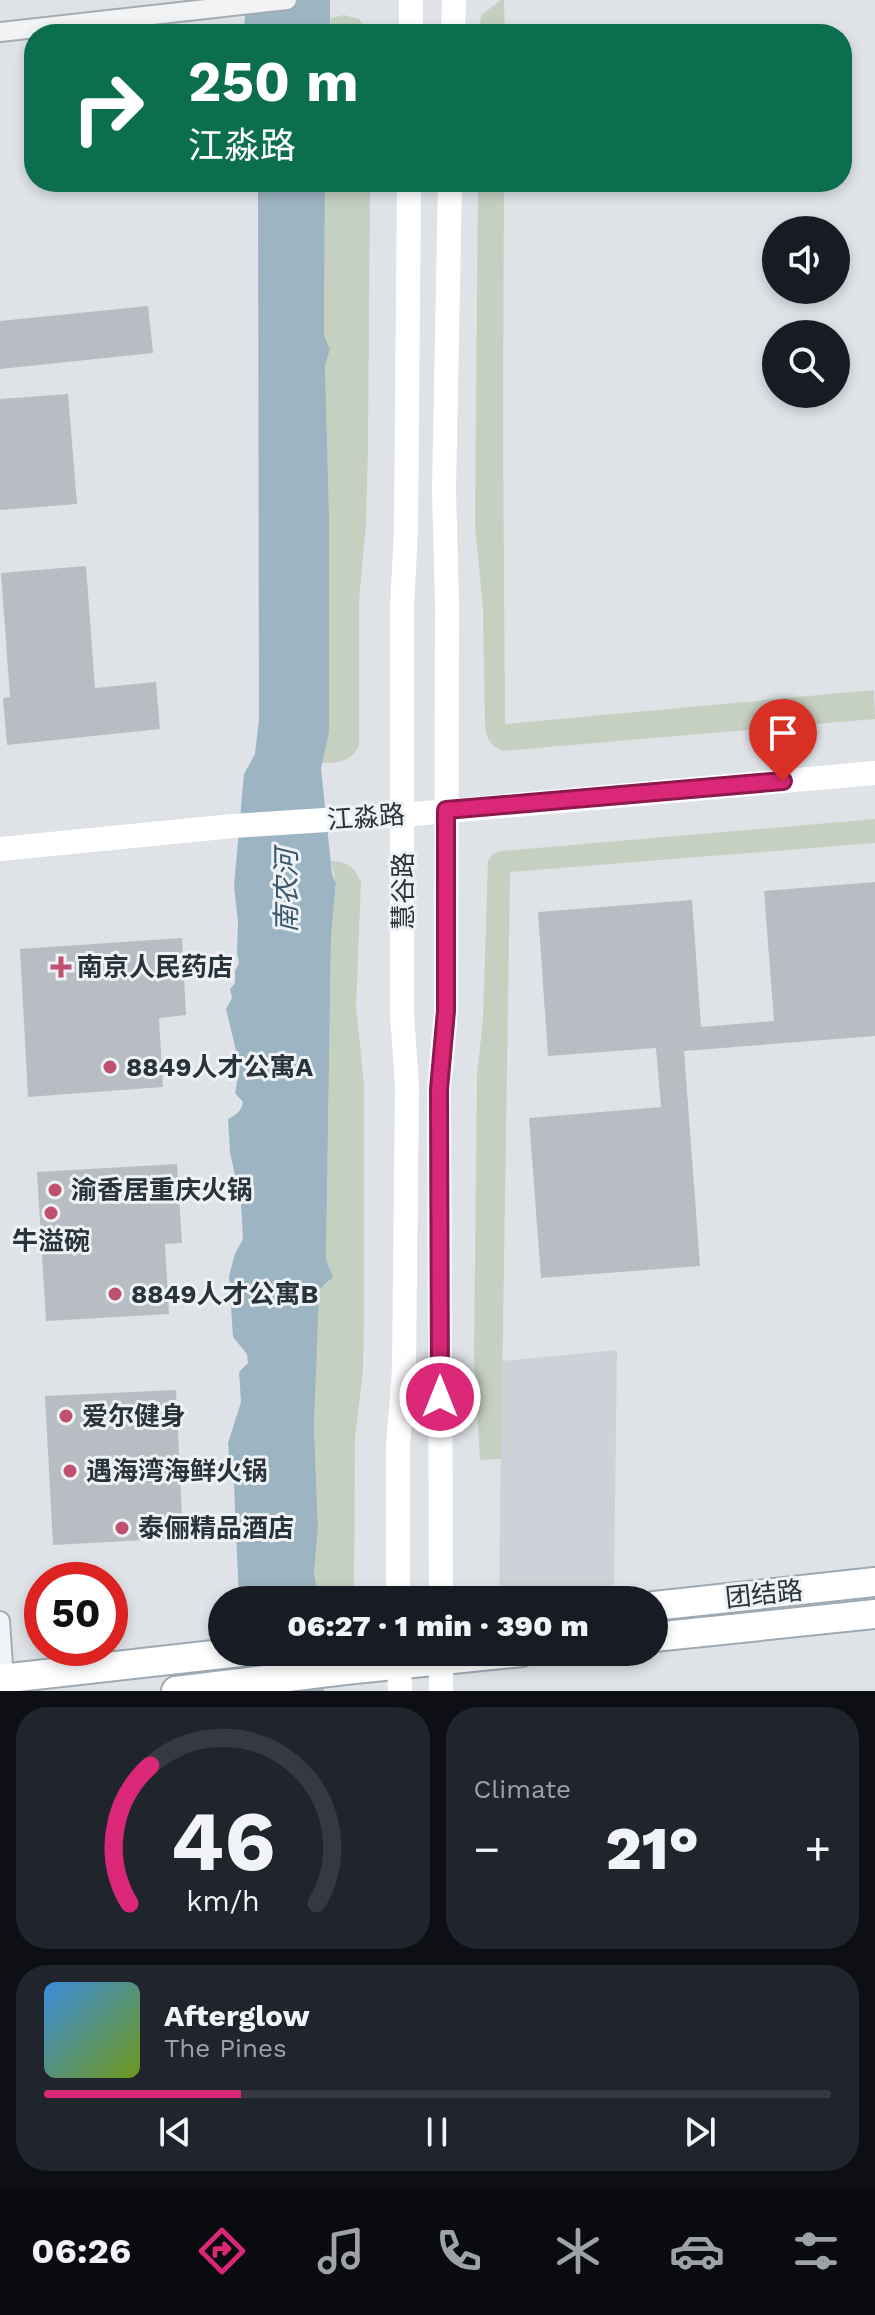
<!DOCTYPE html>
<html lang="en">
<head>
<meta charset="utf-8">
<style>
	body { margin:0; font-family:"Work Sans","Noto Sans SC",sans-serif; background:#20242c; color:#f1f3f6; height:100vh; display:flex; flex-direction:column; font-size:30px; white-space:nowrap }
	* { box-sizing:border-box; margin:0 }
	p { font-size:26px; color:#9ea1a6 }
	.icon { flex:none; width:44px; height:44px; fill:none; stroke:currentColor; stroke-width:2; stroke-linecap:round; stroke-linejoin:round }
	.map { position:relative; height:1691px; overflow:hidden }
	.side { display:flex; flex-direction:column; gap:16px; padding:16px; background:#0d0f14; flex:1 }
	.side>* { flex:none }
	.hud { position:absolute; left:24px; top:24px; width:828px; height:168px; border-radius:32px; box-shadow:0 4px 12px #0003; background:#0b6e4f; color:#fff; overflow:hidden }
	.fabs { position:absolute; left:762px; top:216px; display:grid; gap:16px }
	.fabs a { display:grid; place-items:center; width:88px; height:88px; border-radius:50%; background:#171b24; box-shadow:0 4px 12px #0003; font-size:40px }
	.speed { position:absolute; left:24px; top:1562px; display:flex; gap:16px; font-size:40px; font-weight:700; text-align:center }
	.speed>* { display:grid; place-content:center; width:104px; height:104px; border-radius:50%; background:#171b24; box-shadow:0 4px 12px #0003; line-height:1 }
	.speed .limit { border:12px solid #d22; background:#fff; color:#111 }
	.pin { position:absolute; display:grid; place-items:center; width:68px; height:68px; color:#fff; margin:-82px -34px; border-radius:50% 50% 50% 0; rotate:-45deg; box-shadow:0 0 8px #0007 }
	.pin .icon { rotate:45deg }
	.me { position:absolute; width:88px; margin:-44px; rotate:0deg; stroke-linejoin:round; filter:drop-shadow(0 0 6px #0008) }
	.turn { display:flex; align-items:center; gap:28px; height:168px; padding:0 32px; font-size:36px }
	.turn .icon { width:104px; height:104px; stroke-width:2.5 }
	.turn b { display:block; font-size:56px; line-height:68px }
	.big { font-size:60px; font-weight:800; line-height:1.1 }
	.side .tile { flex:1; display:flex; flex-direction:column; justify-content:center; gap:12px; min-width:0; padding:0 28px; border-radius:32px; background:#20242c }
	.side .dial { align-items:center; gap:0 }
	.dial svg { height:208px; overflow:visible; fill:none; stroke:#363941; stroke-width:7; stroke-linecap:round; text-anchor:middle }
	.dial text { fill:#f1f3f6; stroke:none }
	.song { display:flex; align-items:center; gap:24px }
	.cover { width:96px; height:96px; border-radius:12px; background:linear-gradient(135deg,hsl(210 70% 55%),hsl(80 70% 35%)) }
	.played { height:8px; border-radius:4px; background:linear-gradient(90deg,#db2777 25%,#363941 25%) }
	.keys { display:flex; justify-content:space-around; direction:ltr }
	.heat { display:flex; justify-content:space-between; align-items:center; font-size:44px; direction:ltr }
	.side .tiles { flex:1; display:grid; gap:16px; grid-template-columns:1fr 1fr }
	.tile:last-child { grid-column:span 2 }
	.trip { position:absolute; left:208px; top:1586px; width:460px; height:80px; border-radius:40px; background:#171b24; box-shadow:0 4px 12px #0003; font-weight:800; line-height:80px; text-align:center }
	.tab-bar { display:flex; height:128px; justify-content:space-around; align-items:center; background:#090b0e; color:#9ea1a6 }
	.tab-bar .icon { width:56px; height:56px }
	.tab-bar .selected { color:#db2777 }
	.tab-bar b { font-size:36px; color:#f1f3f6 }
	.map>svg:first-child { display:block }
	.built { fill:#cdd2d8 }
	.green { fill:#c6d0c1 }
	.water { fill:#9db5c3 }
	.building { fill:#b7bdc3 }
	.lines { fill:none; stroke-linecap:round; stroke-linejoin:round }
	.street-casing { stroke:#a5abb0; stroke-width:22 }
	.primary-casing { stroke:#9fa9b1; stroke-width:32 }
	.street { stroke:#f1f3f5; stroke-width:18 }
	.secondary { stroke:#fff; stroke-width:24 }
	.primary { stroke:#fff; stroke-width:28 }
	.route-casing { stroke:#8e194d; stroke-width:20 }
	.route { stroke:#db2777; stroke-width:14 }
	.poi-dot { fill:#c0506f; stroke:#eef2f4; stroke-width:3 }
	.labels { text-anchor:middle; stroke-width:6; stroke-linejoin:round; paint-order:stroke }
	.street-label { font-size:26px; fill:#29333c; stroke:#eef2f4 }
	.poi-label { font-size:26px; font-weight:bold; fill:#29333c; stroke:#eef2f4; text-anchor:start }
	.water-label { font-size:28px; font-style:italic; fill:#38566c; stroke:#eef2f4 }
</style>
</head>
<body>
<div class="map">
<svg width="875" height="1691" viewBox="0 0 875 1691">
	<rect width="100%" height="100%" fill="#dfe3e7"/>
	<path class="built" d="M617,1350L614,1585L499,1592L502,1361Z"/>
	<g class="green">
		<path d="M501,0H504L505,34H479L481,15Z"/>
		<path d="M344,15L359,19L370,34H330L331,18Z"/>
		<path d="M325,182H370L368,447L366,524L359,600V746C351,762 338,763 322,763L329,733V514L325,366L330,349L324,335Z"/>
		<path d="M478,182H504L503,427L505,724L874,690L875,719L502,751C490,744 486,739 485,725L483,609L475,526Z"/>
		<path d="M875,819V843L510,872L501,1459L480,1460L474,1360L477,1074L483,1020L488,861L493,854L501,851Z"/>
		<path d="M331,861C348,862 355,867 361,883L356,1006L364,1085V1313L363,1370L355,1438L354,1594L352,1600H319L314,1573L318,1529L314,1426L317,1308L319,1290L329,1282L330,1269L326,1259L331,937L336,884Z"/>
	</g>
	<g class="water">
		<path d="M246,0H330V34H244Z"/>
		<path d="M258,182H325L324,335L330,349L325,366L329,514V733L321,768L332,874L336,883L331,937L326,1259L333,1277L319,1290L314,1426L318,1529L314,1573L319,1600H239L234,1485L230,1468L228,1443L241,1402L239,1372L248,1363L247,1354L233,1337L229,1276L235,1254L243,1239L241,1204L230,1152L228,1119C236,1115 241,1112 243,1102L235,1093L240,1067L226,1009L232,998L230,989L235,983V971L239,963L237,953L238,922L234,886L244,774L255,754L259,719Z"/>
		<path d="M243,1652H322L324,1691H249Z"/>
	</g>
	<g class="building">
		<path d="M148,306L153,353L0,369V321Z"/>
		<path d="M68,394L77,504L0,510V399Z"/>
		<path d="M86,566L95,688L156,682L160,729L7,745L3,698L10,697L1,573Z"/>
		<path d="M875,882V1036L684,1051L700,1266L541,1278L529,1118L661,1107L656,1048L548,1056L538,912L692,900L701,1027L774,1021L764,891Z"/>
		<path d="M182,938L186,1015L159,1018L163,1087L28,1097L20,949Z"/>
		<path d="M177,1164L182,1243L165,1244L169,1314L46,1321L37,1172Z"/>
		<path d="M176,1390L183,1538L53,1545L45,1396Z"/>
	</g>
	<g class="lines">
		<defs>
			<g id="street">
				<path d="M0,32L287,0"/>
				<path d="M0,1621L4,1679"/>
			</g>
			<g id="primary">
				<path d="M654,1606L875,1582"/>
				<path d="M654,1637L875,1614"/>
				<path d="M0,1679L240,1652"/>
				<path d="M176,1691L345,1670L522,1652"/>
			</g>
		</defs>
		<use href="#street" class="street-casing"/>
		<use href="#primary" class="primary-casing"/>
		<use href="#street" class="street"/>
		<g class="secondary">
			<path d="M411,34V0"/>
			<path d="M453,34L454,0"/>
			<path d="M0,849L233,826L403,815L875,773"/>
			<path d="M398,1600V1447L404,1369L407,1087L402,1013V610L406,528L409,182"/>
			<path d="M441,1600L439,1089L446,1011L447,604L444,491L450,182"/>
			<path d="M399,1652L400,1691"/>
			<path d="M441,1652V1691"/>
		</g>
		<use href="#primary" class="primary"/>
	</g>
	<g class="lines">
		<defs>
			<path id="route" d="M440,1397L439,1089L446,1011V810L783,781"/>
		</defs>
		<use href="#route" class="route-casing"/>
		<use href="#route" class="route"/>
	</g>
	<g class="poi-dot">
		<path d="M57 955h8v8h8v8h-8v8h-8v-8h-8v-8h8z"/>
		<circle cx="110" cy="1067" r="8"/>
		<circle cx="55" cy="1190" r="8"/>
		<circle cx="51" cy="1213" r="8"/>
		<circle cx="115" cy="1294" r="8"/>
		<circle cx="66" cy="1416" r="8"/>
		<circle cx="70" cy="1471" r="8"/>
		<circle cx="122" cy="1528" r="8"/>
	</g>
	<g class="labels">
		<g class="street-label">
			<text transform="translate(366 817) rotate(-4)" y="9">江淼路</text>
			<text transform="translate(403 891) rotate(-90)" y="9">慧谷路</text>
			<text transform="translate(764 1594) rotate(-6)" y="9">团结路</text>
		</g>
		<g class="poi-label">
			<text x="77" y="976">南京人民药店</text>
			<text x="126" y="1076">8849人才公寓A</text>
			<text x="71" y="1199">渝香居重庆火锅</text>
			<text x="51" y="1250" text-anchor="middle">牛溢碗</text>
			<text x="131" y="1303">8849人才公寓B</text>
			<text x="82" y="1425">爱尔健身</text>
			<text x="86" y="1480">遇海湾海鲜火锅</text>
			<text x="138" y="1537">泰俪精品酒店</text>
		</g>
		<g class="water-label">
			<text transform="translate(286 891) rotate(-90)" y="10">南农河</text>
		</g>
	</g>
</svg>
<div class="fabs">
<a><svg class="icon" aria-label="sound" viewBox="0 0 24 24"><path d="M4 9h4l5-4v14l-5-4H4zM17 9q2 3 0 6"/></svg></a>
<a><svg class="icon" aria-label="search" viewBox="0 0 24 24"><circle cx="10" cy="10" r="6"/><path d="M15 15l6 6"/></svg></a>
</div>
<div class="speed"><div class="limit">50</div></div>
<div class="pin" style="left:783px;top:781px;background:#d93025"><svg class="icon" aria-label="arrive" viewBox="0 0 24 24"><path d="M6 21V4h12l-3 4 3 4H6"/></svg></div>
<svg class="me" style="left:440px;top:1397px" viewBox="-20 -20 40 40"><circle r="17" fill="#db2777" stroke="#fff" stroke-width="3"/><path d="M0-11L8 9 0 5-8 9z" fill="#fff"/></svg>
<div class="trip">06:27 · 1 min · 390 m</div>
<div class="hud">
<div class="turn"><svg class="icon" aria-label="right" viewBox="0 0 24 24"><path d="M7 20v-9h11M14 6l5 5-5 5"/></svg><div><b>250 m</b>江淼路</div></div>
</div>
</div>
<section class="side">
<div class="tiles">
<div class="tile dial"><svg viewBox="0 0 100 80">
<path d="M14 69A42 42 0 1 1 86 69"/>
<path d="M14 69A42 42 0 0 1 22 16" stroke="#db2777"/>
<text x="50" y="56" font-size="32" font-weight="700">46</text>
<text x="50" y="72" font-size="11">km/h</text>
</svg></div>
<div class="tile"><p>Climate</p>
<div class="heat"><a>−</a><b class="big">21°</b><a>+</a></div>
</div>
<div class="tile">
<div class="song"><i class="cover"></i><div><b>Afterglow</b><p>The Pines</p></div></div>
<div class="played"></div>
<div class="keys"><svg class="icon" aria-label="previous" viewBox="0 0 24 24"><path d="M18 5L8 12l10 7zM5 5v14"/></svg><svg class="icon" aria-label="pause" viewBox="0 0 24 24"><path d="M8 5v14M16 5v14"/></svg><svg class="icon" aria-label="next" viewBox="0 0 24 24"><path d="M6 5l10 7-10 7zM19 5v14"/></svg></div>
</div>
</div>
</section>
<nav class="tab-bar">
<b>06:26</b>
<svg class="icon selected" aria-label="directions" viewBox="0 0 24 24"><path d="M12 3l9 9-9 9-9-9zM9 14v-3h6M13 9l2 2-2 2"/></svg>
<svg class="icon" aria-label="music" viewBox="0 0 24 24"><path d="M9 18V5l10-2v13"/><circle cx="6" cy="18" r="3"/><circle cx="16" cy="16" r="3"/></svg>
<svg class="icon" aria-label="phone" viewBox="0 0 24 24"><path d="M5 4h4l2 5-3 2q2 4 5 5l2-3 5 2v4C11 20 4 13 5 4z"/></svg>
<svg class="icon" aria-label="climate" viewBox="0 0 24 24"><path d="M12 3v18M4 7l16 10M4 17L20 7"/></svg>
<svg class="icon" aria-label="car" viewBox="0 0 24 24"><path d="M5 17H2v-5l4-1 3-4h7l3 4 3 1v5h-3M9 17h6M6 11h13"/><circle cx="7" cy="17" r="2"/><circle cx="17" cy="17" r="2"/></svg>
<svg class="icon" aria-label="filters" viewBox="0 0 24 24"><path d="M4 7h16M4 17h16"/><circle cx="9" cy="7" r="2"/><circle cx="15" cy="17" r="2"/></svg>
</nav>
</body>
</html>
